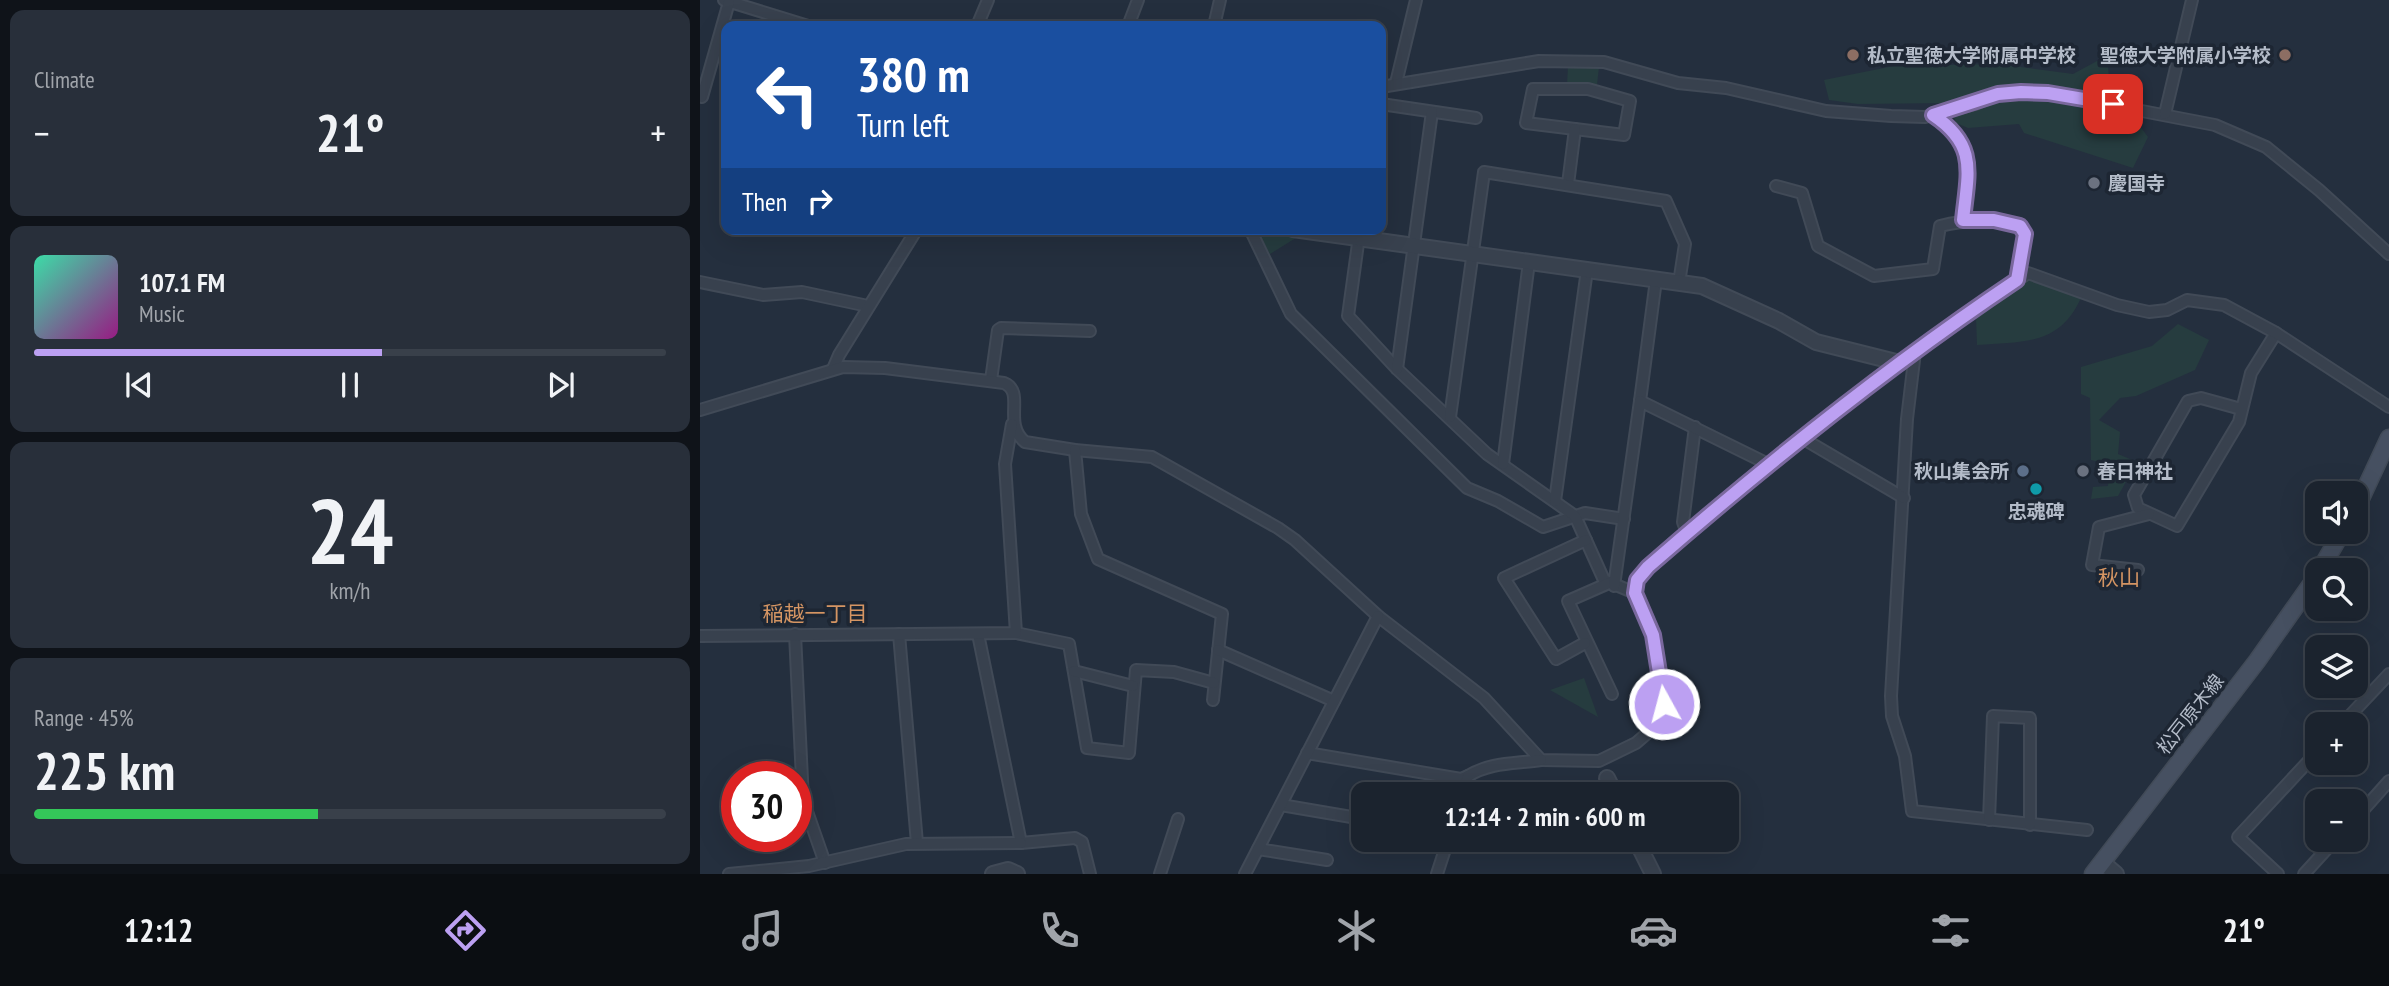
<!DOCTYPE html>
<html lang="en">
<head>
<meta charset="utf-8">
<style>
	body { margin:0; font-family:"PT Sans Narrow","Noto Sans JP",sans-serif; background:#282f3a; color:#f1f3f6; height:100vh; display:flex; flex-direction:column; font-size:26px; white-space:nowrap }
	* { box-sizing:border-box; margin:0 }
	p { font-size:23px; color:#a0a4aa }
	.icon { flex:none; width:38px; height:38px; fill:none; stroke:currentColor; stroke-width:2; stroke-linecap:round; stroke-linejoin:round }
	.map { position:relative; flex:1; overflow:hidden }
	.panel { display:flex; flex-direction:column; gap:10px; padding:10px; background:#0f1319; width:700px }
	.panel>* { flex:none }
	.top-card { position:absolute; left:21px; top:21px; width:665px; height:214px; border-radius:14px; box-shadow:0 7px 28px #0002,0 0 0 2px #39404a; background:#1a4fa0; color:#fff; overflow:hidden }
	.fabs { position:absolute; left:1605px; top:481px; display:grid; gap:14px }
	.fabs a { display:grid; place-items:center; width:63px; height:63px; border-radius:14px; background:#1b232e; box-shadow:0 7px 28px #0002,0 0 0 2px #39404a; font-size:35px }
	.speed { position:absolute; left:21px; top:761px; display:flex; gap:14px; font-size:35px; font-weight:700; text-align:center }
	.speed>* { display:grid; place-content:center; width:91px; height:91px; border-radius:50%; background:#1b232e; box-shadow:0 7px 28px #0002,0 0 0 2px #39404a; line-height:1 }
	.speed .limit { border:10px solid #d22; background:#fff; color:#111 }
	.pin { position:absolute; display:grid; place-items:center; width:60px; height:60px; color:#fff; margin:-30px; border-radius:14px; box-shadow:0 4px 10px #0006 }
	.me { position:absolute; width:77px; margin:-38px; rotate:353deg; stroke-linejoin:round; filter:drop-shadow(0 0 5px #0008) }
	.turn { display:flex; align-items:center; gap:24px; height:147px; padding:0 21px; font-size:32px }
	.turn .icon { width:91px; height:91px; stroke-width:2.5 }
	.turn b { display:block; font-size:49px; line-height:60px }
	.then { display:flex; align-items:center; height:66px; padding:0 21px; background:#0003; gap:14px; font-size:26px }
	.big { font-size:52px; font-weight:800; line-height:1.1 }
	.panel .widget { flex:1; display:flex; flex-direction:column; justify-content:center; gap:10px; min-width:0; padding:0 24px; border-radius:14px; background:#282f3a }
	.panel .dial { align-items:center; gap:0 }
	.dial b { font-size:91px; line-height:1 }
	.song { display:flex; align-items:center; gap:21px }
	.cover { width:84px; height:84px; border-radius:10px; background:linear-gradient(135deg,hsl(160 70% 55%),hsl(310 70% 35%)) }
	.played { height:7px; border-radius:4px; background:linear-gradient(90deg,#bca0f2 55%,#39404a 55%) }
	.keys { display:flex; justify-content:space-around; direction:ltr }
	.heat { display:flex; justify-content:space-between; align-items:center; font-size:38px; direction:ltr }
	.charge { height:10px; border-radius:5px; background:linear-gradient(90deg,#34c759 45%,#39404a 0) }
	.trip { position:absolute; left:651px; top:782px; width:388px; height:70px; border-radius:14px; background:#1b232e; box-shadow:0 7px 28px #0002,0 0 0 2px #39404a; font-weight:800; line-height:70px; text-align:center }
	.menu { display:flex; height:112px; justify-content:space-around; align-items:center; background:#0b0e12; color:#a0a4aa }
	.menu .icon { width:49px; height:49px }
	.menu .current { color:#bca0f2 }
	.menu b { font-size:32px; color:#f1f3f6 }
	main { display:flex; flex:1; min-height:0 }
	.map>svg:first-child { display:block }
	.green { fill:#263c3f }
	.lines { fill:none; stroke-linecap:round; stroke-linejoin:round }
	.minor-casing { stroke:#414a57; stroke-width:14 }
	.tertiary-casing { stroke:#414a57; stroke-width:18 }
	.secondary-casing { stroke:#414a57; stroke-width:19 }
	.minor { stroke:#38414e; stroke-width:10 }
	.tertiary { stroke:#38414e; stroke-width:14 }
	.secondary { stroke:#465061; stroke-width:16 }
	.route-casing { stroke:#7a689d; stroke-width:18 }
	.route { stroke:#bca0f2; stroke-width:12 }
	.education-dot { fill:#8d6e63; stroke:#1d2633; stroke-width:2.5 }
	.worship-dot { fill:#6b7280; stroke:#1d2633; stroke-width:2.5 }
	.service-dot { fill:#5c6f8a; stroke:#1d2633; stroke-width:2.5 }
	.culture-dot { fill:#0f9aa8; stroke:#1d2633; stroke-width:2.5 }
	.labels { text-anchor:middle; stroke-width:7; stroke-linejoin:round; paint-order:stroke }
	.poi-label { font-size:19px; font-weight:bold; fill:#b4bcc9; stroke:#1d2633; text-anchor:start }
	.street-label { font-size:19px; fill:#b4bcc9; stroke:#1d2633 }
	.neighbourhood-label { font-size:21px; fill:#d59563; stroke:#1d2633 }
</style>
</head>
<body>
<main>
<section class="panel">
<div class="widget"><p>Climate</p>
<div class="heat"><a>−</a><b class="big">21°</b><a>+</a></div>
</div>
<div class="widget">
<div class="song"><i class="cover"></i><div><b>107.1 FM</b><p>Music</p></div></div>
<div class="played"></div>
<div class="keys"><svg class="icon" aria-label="previous" viewBox="0 0 24 24"><path d="M18 5L8 12l10 7zM5 5v14"/></svg><svg class="icon" aria-label="pause" viewBox="0 0 24 24"><path d="M8 5v14M16 5v14"/></svg><svg class="icon" aria-label="next" viewBox="0 0 24 24"><path d="M6 5l10 7-10 7zM19 5v14"/></svg></div>
</div>
<div class="widget dial"><b>24</b><p>km/h</p></div>
<div class="widget"><p>Range · 45%</p><b class="big">225 km</b><div class="charge"></div></div>
</section>
<div class="map">
<svg width="1689" height="874" viewBox="0 0 1689 874">
	<rect width="100%" height="100%" fill="#242f3e"/>
	<g class="green">
		<path d="M1397,61L1408,65L1411,107L1431,114L1448,137L1433,168L1324,133L1319,124L1268,128L1256,123L1249,103L1158,104L1129,100L1124,80L1194,66L1299,64L1373,74Z"/>
		<path d="M868,65L899,67L897,85L867,86Z"/>
		<path d="M554,229H580L599,236L570,254Z"/>
		<path d="M1328,279L1352,284L1381,298C1359,346 1324,341 1277,345L1276,318Z"/>
		<path d="M1478,324L1509,340L1495,370L1436,396L1420,398L1399,420L1420,432L1418,454L1437,462L1418,496L1391,499L1393,487L1408,486L1410,464L1391,460L1390,398L1381,394V367L1452,346Z"/>
		<path d="M884,678L898,717L850,690Z"/>
	</g>
	<g class="lines">
		<defs>
			<g id="minor">
				<path d="M24,0L108,26"/>
				<path d="M277,26L288,0"/>
				<path d="M428,26L438,0"/>
				<path d="M514,26L520,0"/>
				<path d="M696,83L716,0"/>
				<path d="M681,87L839,61L904,62L978,83L1026,88L1126,111L1191,116L1225,117L1275,104L1298,94L1348,93L1515,125L1566,147L1619,190L1689,254"/>
				<path d="M833,89H888L930,101L924,135L826,123Z"/>
				<path d="M2,97L29,2"/>
				<path d="M681,104L776,118"/>
				<path d="M1465,114L1492,0"/>
				<path d="M1233,115C1278,145 1268,172 1263,220"/>
				<path d="M868,184L875,129"/>
				<path d="M1076,186L1102,193L1118,246L1174,276L1233,269L1240,226C1269,219 1292,220 1320,226L1325,234L1317,280"/>
				<path d="M550,229L591,314L767,488L798,501L843,527L885,513L924,519"/>
				<path d="M660,229L648,316L697,369L787,454L875,516L904,580L935,593"/>
				<path d="M0,282L63,295L102,292L168,306"/>
				<path d="M1215,352L1207,419L1191,696L1192,716L1205,756L1212,811L1387,830"/>
				<path d="M133,369L139,355L217,229"/>
				<path d="M697,369L732,112"/>
				<path d="M291,380L298,330L301,328L390,331"/>
				<path d="M940,401L956,280"/>
				<path d="M1541,409L1501,398L1488,401L1434,495L1438,508L1477,526L1539,422L1551,373L1576,333"/>
				<path d="M0,410L143,367L185,368L304,383C326,392 302,423 325,442L375,450L452,457L578,528L595,540L678,616L784,698L841,760L899,761L936,743L958,724L964,704L958,663L953,635L935,593L937,580L948,567C1069,462 1195,363 1328,273L1417,305L1449,312L1467,310L1487,300L1524,305L1576,333L1689,407"/>
				<path d="M750,417L784,172L966,201L985,244L979,283"/>
				<path d="M1102,438L1204,498"/>
				<path d="M375,450L381,514L398,559L522,614L513,700"/>
				<path d="M803,464L829,262"/>
				<path d="M855,501L887,270"/>
				<path d="M987,533L983,522L995,427"/>
				<path d="M1438,570L1392,565L1399,527L1449,514"/>
				<path d="M909,583L868,601L912,694"/>
				<path d="M914,586L940,401L1068,464"/>
				<path d="M316,633L369,644L387,748L429,753L436,670L474,672L514,683"/>
				<path d="M95,634L103,800L125,863"/>
				<path d="M199,634L217,843"/>
				<path d="M278,634L321,843L375,838L382,842L390,874"/>
				<path d="M0,636L316,633L305,464L312,424"/>
				<path d="M885,643L856,659L804,578L886,540"/>
				<path d="M518,650L634,701"/>
				<path d="M374,671L433,686"/>
				<path d="M1642,724L1689,674"/>
				<path d="M607,753L761,779L768,776"/>
				<path d="M762,794L768,776C791,762 815,764 841,760"/>
				<path d="M581,805L663,819"/>
				<path d="M1656,818L1689,781"/>
				<path d="M1289,820L1293,716L1330,718V825"/>
				<path d="M558,849L627,860"/>
				<path d="M29,874L109,866L206,844L321,843"/>
				<path d="M460,874L478,819"/>
				<path d="M545,874L678,616"/>
				<path d="M737,874L748,840"/>
				<path d="M1578,874L1538,837L1617,752"/>
				<path d="M1604,874L1635,840"/>
			</g>
			<g id="tertiary">
				<path d="M593,229L1002,286L1079,321L1116,342L1200,363"/>
				<path d="M907,778L915,794"/>
				<path d="M936,840L953,874"/>
				<path d="M1402,862L1416,874"/>
				<path d="M293,874L308,870L317,874"/>
			</g>
			<g id="secondary">
				<path d="M1656,509L1689,438"/>
				<path d="M1620,570L1642,532"/>
				<path d="M1393,874L1557,661L1617,576"/>
			</g>
		</defs>
		<use href="#minor" class="minor-casing"/>
		<use href="#tertiary" class="tertiary-casing"/>
		<use href="#secondary" class="secondary-casing"/>
		<use href="#minor" class="minor"/>
		<use href="#tertiary" class="tertiary"/>
		<use href="#secondary" class="secondary"/>
	</g>
	<g class="lines">
		<defs>
			<path id="route" d="M964,704L953,635L935,593L937,580L948,567C1065,465 1187,367 1317,280L1325,234L1320,226L1294,220H1263C1268,172 1278,145 1233,115L1298,94L1321,92L1348,93L1413,104"/>
		</defs>
		<use href="#route" class="route-casing"/>
		<use href="#route" class="route"/>
	</g>
	<g class="education-dot">
		<circle cx="1153" cy="55" r="7"/>
		<circle cx="1585" cy="55" r="7"/>
	</g>
	<g class="worship-dot">
		<circle cx="1394" cy="183" r="7"/>
		<circle cx="1383" cy="471" r="7"/>
	</g>
	<circle class="service-dot" cx="1323" cy="471" r="7"/>
	<circle class="culture-dot" cx="1336" cy="489" r="7"/>
	<g class="labels">
		<g class="poi-label">
			<text x="1167" y="62">私立聖徳大学附属中学校</text>
			<text x="1571" y="62" text-anchor="end">聖徳大学附属小学校</text>
			<text x="1408" y="190">慶国寺</text>
			<text x="1309" y="478" text-anchor="end">秋山集会所</text>
			<text x="1397" y="478">春日神社</text>
			<text x="1336" y="518" text-anchor="middle">忠魂碑</text>
		</g>
		<g class="street-label">
			<text transform="translate(1490 714) rotate(-52)" y="7">松戸原木線</text>
		</g>
		<g class="neighbourhood-label">
			<text x="1419" y="585">秋山</text>
			<text x="115" y="621">稲越一丁目</text>
		</g>
	</g>
</svg>
<div class="fabs">
<a><svg class="icon" aria-label="sound" viewBox="0 0 24 24"><path d="M4 9h4l5-4v14l-5-4H4zM17 9q2 3 0 6"/></svg></a>
<a><svg class="icon" aria-label="search" viewBox="0 0 24 24"><circle cx="10" cy="10" r="6"/><path d="M15 15l6 6"/></svg></a>
<a><svg class="icon" aria-label="layers" viewBox="0 0 24 24"><path d="M12 4l9 5-9 5-9-5zM3 14l9 5 9-5"/></svg></a>
<a>+</a>
<a>−</a>
</div>
<div class="speed"><div class="limit">30</div></div>
<div class="pin" style="left:1413px;top:104px;background:#d93025"><svg class="icon" aria-label="arrive" viewBox="0 0 24 24"><path d="M6 21V4h12l-3 4 3 4H6"/></svg></div>
<svg class="me" style="left:964px;top:704px" viewBox="-20 -20 40 40"><circle r="17" fill="#bca0f2" stroke="#fff" stroke-width="3"/><path d="M0-11L8 9 0 5-8 9z" fill="#fff"/></svg>
<div class="trip">12:14 · 2 min · 600 m</div>
<div class="top-card">
<div class="turn"><svg class="icon" aria-label="left" viewBox="0 0 24 24"><path d="M17 20v-9H6M10 6l-5 5 5 5"/></svg><div><b>380 m</b>Turn left</div></div>
<div class="then">Then<svg class="icon" aria-label="right" viewBox="0 0 24 24"><path d="M7 20v-9h11M14 6l5 5-5 5"/></svg></div>
</div>
</div>
</main>
<nav class="menu">
<b>12:12</b>
<svg class="icon current" aria-label="directions" viewBox="0 0 24 24"><path d="M12 3l9 9-9 9-9-9zM9 14v-3h6M13 9l2 2-2 2"/></svg>
<svg class="icon" aria-label="music" viewBox="0 0 24 24"><path d="M9 18V5l10-2v13"/><circle cx="6" cy="18" r="3"/><circle cx="16" cy="16" r="3"/></svg>
<svg class="icon" aria-label="phone" viewBox="0 0 24 24"><path d="M5 4h4l2 5-3 2q2 4 5 5l2-3 5 2v4C11 20 4 13 5 4z"/></svg>
<svg class="icon" aria-label="climate" viewBox="0 0 24 24"><path d="M12 3v18M4 7l16 10M4 17L20 7"/></svg>
<svg class="icon" aria-label="car" viewBox="0 0 24 24"><path d="M5 17H2v-5l4-1 3-4h7l3 4 3 1v5h-3M9 17h6M6 11h13"/><circle cx="7" cy="17" r="2"/><circle cx="17" cy="17" r="2"/></svg>
<svg class="icon" aria-label="filters" viewBox="0 0 24 24"><path d="M4 7h16M4 17h16"/><circle cx="9" cy="7" r="2"/><circle cx="15" cy="17" r="2"/></svg>
<b>21°</b>
</nav>
</body>
</html>
